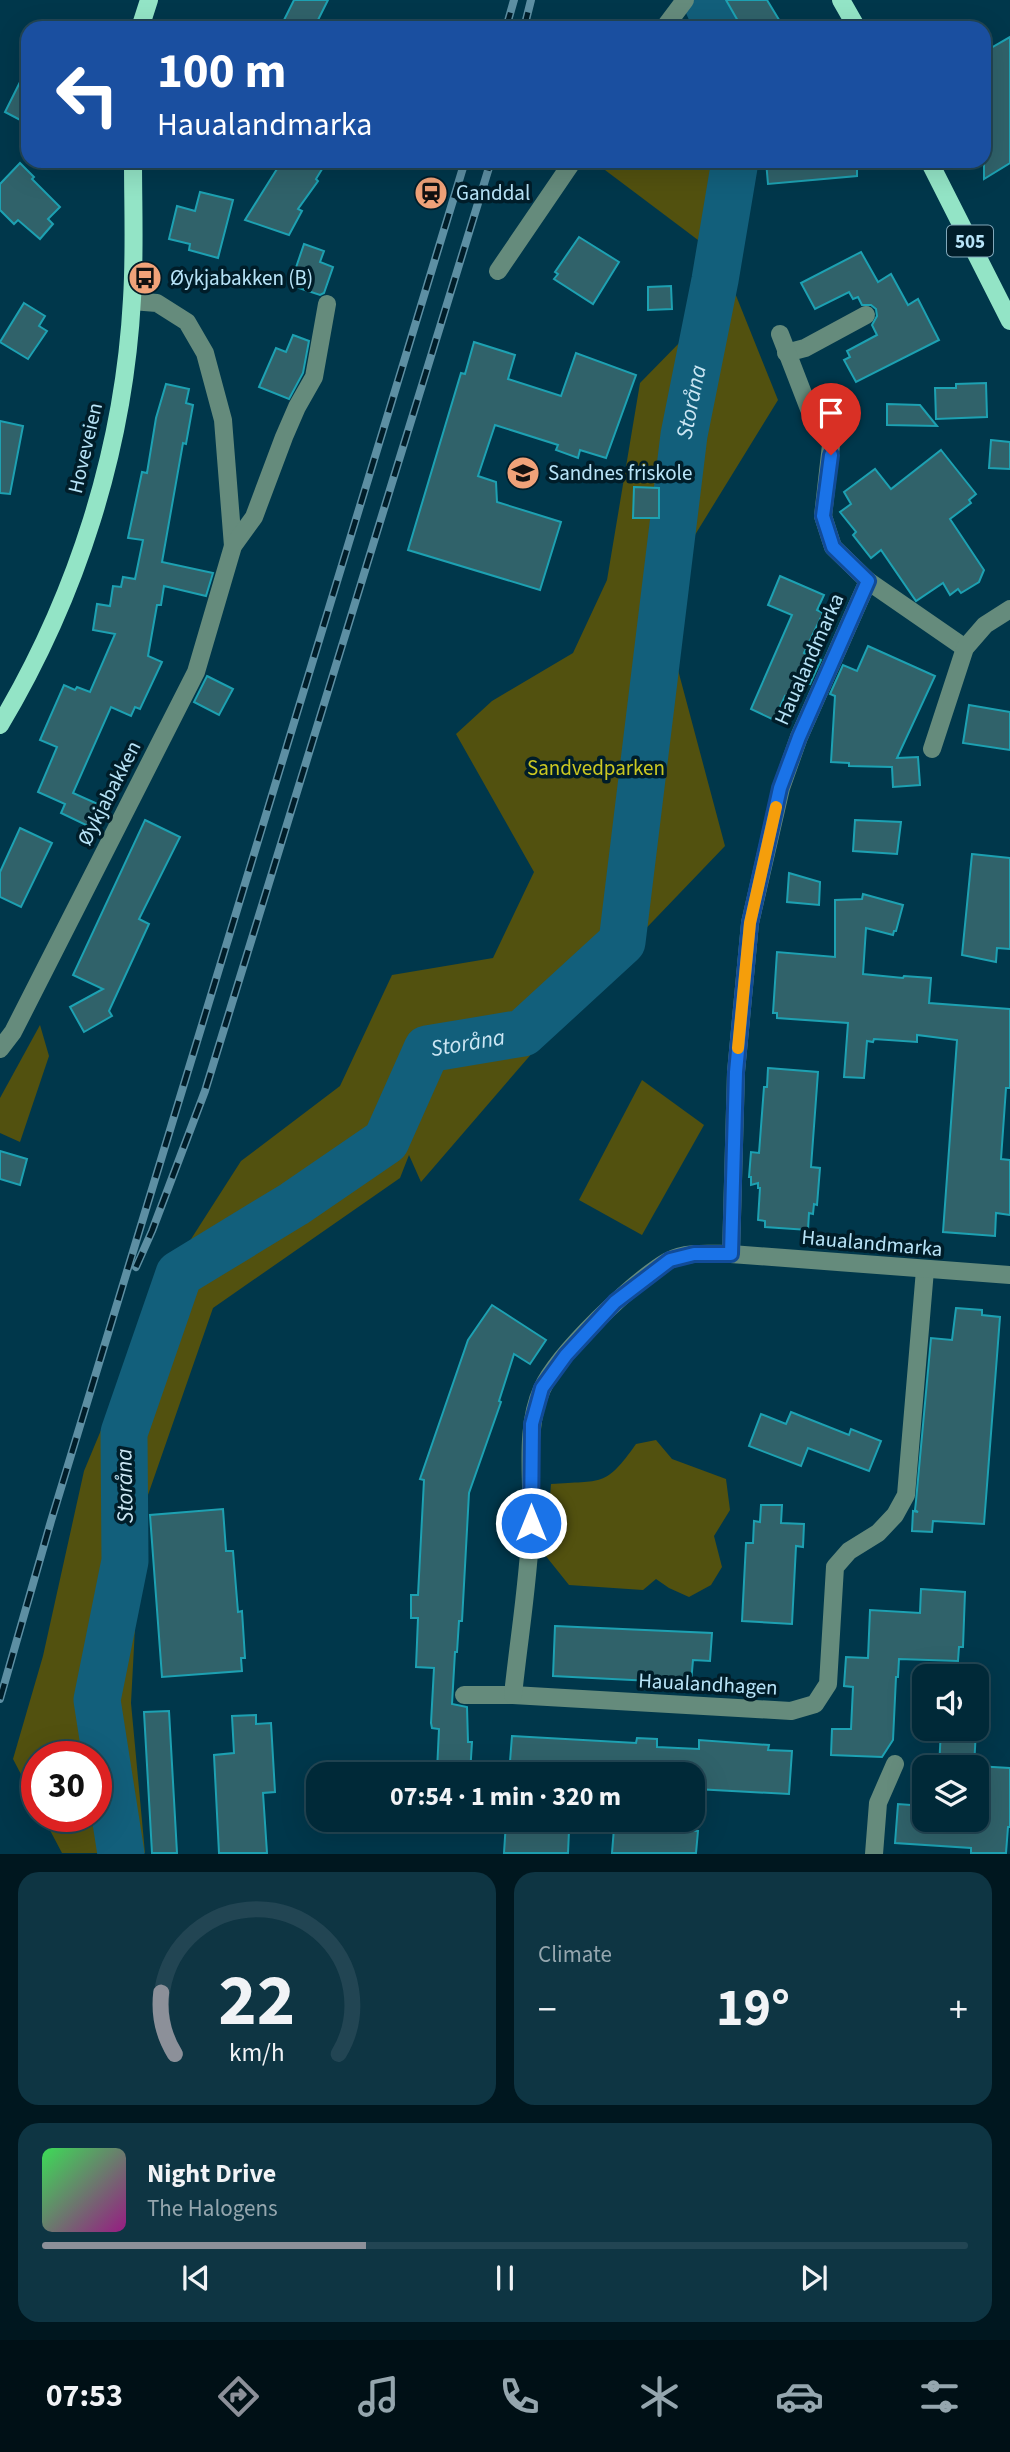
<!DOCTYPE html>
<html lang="en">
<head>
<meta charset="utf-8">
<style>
	body { margin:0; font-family:"Source Sans 3",sans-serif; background:#0e3543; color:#f1f3f6; height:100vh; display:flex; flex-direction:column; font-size:26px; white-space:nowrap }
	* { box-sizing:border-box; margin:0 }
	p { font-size:23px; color:#95a6ae }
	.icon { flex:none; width:38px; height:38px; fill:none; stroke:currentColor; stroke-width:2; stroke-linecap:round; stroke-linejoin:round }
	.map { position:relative; height:1854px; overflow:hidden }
	.side { display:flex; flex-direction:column; gap:18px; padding:18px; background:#00171f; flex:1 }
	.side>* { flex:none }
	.top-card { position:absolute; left:21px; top:21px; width:970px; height:147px; border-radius:21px; box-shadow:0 7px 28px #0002,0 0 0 2px #224553; background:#1a4fa0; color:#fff; overflow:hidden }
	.fabs { position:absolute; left:912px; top:1664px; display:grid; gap:14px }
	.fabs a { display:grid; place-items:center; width:77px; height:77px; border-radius:14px; background:#002938; box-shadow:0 7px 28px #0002,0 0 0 2px #224553; font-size:35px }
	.speed { position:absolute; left:21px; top:1741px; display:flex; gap:14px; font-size:35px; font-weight:700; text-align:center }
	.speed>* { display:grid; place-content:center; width:91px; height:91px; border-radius:50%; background:#002938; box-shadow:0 7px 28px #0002,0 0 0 2px #224553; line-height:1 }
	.speed .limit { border:10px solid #d22; background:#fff; color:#111 }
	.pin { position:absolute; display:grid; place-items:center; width:60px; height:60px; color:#fff; margin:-72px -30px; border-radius:50% 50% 50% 0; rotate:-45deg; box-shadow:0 0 7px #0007 }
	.pin .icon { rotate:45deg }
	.me { position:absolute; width:77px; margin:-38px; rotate:0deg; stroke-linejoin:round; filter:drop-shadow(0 0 5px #0008) }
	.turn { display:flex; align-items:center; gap:24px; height:147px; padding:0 21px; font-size:32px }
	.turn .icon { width:91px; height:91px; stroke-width:2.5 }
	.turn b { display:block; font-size:49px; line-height:60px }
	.big { font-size:52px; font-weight:700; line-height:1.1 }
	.side .tile { flex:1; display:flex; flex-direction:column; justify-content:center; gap:10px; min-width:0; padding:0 24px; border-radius:21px; background:#0e3543 }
	.side .dial { align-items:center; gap:0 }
	.dial svg { height:182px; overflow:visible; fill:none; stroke:#224553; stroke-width:7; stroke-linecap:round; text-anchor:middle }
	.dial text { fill:#f1f3f6; stroke:none }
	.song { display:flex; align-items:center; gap:21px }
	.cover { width:84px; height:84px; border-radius:10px; background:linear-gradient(135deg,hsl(130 70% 55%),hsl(310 70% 35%)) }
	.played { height:7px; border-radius:4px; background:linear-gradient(90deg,#8c9099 35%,#224553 35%) }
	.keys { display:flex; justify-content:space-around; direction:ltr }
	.heat { display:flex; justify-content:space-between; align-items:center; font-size:38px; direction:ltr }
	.side .tiles { flex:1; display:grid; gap:18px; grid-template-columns:1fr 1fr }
	.tile:last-child { grid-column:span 2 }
	.trip { position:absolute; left:306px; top:1762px; width:399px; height:70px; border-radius:21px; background:#002938; box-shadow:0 7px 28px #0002,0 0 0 2px #224553; font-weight:700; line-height:70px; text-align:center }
	.menu { display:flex; height:112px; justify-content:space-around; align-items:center; background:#001016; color:#95a6ae }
	.menu .icon { width:49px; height:49px }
	.menu .selected { color:#8c9099 }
	.menu b { font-size:32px; color:#f1f3f6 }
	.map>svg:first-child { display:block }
	.green { fill:#52510f }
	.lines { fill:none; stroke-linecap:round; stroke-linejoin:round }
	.river { stroke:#125f7b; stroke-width:47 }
	.building { fill:#30626a; stroke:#1da1b2; stroke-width:2 }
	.minor { stroke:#658b7c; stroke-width:18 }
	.major { stroke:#93e4c6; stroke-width:18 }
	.rail-casing { stroke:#5d8fa3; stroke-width:8 }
	.rail { stroke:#001d29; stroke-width:5; stroke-dasharray:16; stroke-linecap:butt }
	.route-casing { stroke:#114b97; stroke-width:18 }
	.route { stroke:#1a73e8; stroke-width:12 }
	.slow { stroke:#f59e0b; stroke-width:12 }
	.labels { text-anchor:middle; stroke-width:7; stroke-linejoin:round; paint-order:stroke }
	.shield { fill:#001d29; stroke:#81a8ba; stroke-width:2 }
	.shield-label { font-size:19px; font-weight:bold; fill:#b8e4f8 }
	.poi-label { font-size:21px; fill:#b8e4f8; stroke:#001d29; text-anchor:start }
	.street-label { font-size:21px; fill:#b8e4f8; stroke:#001d29 }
	.park-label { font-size:21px; fill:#cbc822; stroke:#001d29 }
	.water-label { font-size:23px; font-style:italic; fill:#cce7f4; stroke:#001d29 }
</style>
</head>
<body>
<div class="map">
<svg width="1010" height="1854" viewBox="0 0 1010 1854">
	<rect width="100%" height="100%" fill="#00374b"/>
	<g class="green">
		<path d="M702,0H706L718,28H683Z"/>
		<path d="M593,161H724L698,240Z"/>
		<path d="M733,288L778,400L658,595L725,846L584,993L421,1182L409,1155L400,1178L213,1308L141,1515L131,1703L145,1853H62L43,1817L96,1816V1757H37V1805L13,1759L43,1656L84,1471L161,1286L241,1161L340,1086L392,975L493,958L534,872L456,734L492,701L573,653L607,580L640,383Z"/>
		<path d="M40,1025L49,1056L20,1142L0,1133V1098Z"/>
		<path d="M642,1080L704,1125L642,1235L579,1200Z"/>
		<path d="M656,1440L672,1459L726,1479L730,1510L714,1536L722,1567L711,1585L689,1597L669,1588L656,1579L643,1590L569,1585L545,1555L551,1484C602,1480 605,1488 636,1444Z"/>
	</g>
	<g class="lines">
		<g class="river">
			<path d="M706,0L718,28"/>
			<path id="s1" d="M121,1854L97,1700L125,1561L124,1433L179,1274L294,1204L386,1141L427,1049L523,1033L622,942L684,435L715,280L735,161"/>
		</g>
	</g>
	<g class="building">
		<path d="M294,0H328L314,28H280Z"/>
		<path d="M726,0H767L784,28H742Z"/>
		<path d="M1010,37V163L984,179V52Z"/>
		<path d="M28,66V124L5,112Z"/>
		<path d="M282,161H327L316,179L318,181L298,209L302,211L289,235L245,220Z"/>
		<path d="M766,161H857V176L768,184Z"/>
		<path d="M20,163L34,177L32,179L60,207L48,219L53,224L40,239L18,220L14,224L0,210V184Z"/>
		<path d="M200,192L233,200L218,258L189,250L190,244L169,239L177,206L195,211Z"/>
		<path d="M579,237L619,262L593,304L554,279L558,274L555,272Z"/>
		<path d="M304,244L324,251L320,262L333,267L324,293L320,295L290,285Z"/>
		<path d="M861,252L878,282L891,274L908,305L918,299L939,340L856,382L844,360L850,357L847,351L877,335L872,325L877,316L876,309L871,305H862L858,297L853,299L849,292L815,309L801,283Z"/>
		<path d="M671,286L672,309L648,310V287Z"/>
		<path d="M24,303L45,316L39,326L47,331L28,359L0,342Z"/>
		<path d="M293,335L309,341L303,373L289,399L259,387L276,348L286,352Z"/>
		<path d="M474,342L515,355L508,379L561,396L576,353L636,375L606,458L580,450L578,458L556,450L558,445L495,425L478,476L496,482L497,502L561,522L540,590L408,550L461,373L465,374Z"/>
		<path d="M986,383L987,417L936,419L935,388H956V384Z"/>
		<path d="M166,384L189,389L186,403L193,405L186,444L183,443L162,562L213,573L206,596L164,586L161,605H157L148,656L162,662L140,709L135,707L131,716L111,707L73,793L100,805L90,827L61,813L65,804L38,792L57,747L40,740L64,685L75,690L77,687L90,692L115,634L93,630L97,604L110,606L113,586L121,587L123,577L135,579L143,540L128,538L142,472L147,473L156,418Z"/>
		<path d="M887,404L920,405L937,426L887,425Z"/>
		<path d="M0,421L23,426L10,494L0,493Z"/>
		<path d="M991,440L1010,442V469L989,468Z"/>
		<path d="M941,450L976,494L969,500L971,503L950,519L984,570L979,582L961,593L958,589L950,595L943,583L916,601L881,550L871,558L853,535L856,532L840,512L851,504L844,492L875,469L891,489Z"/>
		<path d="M634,487L659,488V518H633Z"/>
		<path d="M780,576L824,595L817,610L823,613L804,653L821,660L810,684L798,679L790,699L785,696L774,720L751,709L792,615L768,605Z"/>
		<path d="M868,646L935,676L897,758L918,757L920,785L893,787L892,767L849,766V763L831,762L835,696L830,694L843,665L857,671Z"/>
		<path d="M207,676L233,689L219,715L194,702Z"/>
		<path d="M969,705L1010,712V750L963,743Z"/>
		<path d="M145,820L180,837L139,919L149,924L109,1011L112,1016L84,1032L70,1007L103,989L73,975Z"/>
		<path d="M855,820L901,822L897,854L853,851Z"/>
		<path d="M20,828L52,843L21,907L0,897V872Z"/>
		<path d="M972,854L1010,858V949L997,948L996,962L962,955Z"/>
		<path d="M789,873L820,882L819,905L787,902Z"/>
		<path d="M863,894L903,905L896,931H894L893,935L866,928L863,974L903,978L904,976L931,978L929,1003L1010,1009V1088H1006L1001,1159L1010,1160V1215L996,1213L995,1236L943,1232L957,1040L917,1035V1042L874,1039L873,1042L867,1041L864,1078L844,1077L848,1023L777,1018V1013H773L777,952L835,957V900L862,899Z"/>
		<path d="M768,1068L818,1072L811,1167L820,1168L817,1205L814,1204L813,1214L809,1213L808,1230L765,1227V1221L758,1220L760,1188H758V1183L751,1185V1177H749L751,1152L759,1153L764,1087H767Z"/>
		<path d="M0,1151L27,1159L20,1185L0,1179Z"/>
		<path d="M492,1305L546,1340L530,1364L514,1354L499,1401L501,1402L469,1493L462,1621H459L457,1652H455L452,1704L467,1707L468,1742H472L470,1774H448V1771H437L439,1729L432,1728L431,1723L434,1668L416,1667L418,1618H411V1595H418L424,1480L420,1479L468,1340Z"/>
		<path d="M956,1308L982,1310V1315L1000,1317L984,1524L933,1521L932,1532L912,1531L913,1511L918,1512L915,1510L916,1501L931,1338L952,1340Z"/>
		<path d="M791,1412L849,1435L851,1429L881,1441L869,1471L808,1448L801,1466L749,1446L761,1414L786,1424Z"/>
		<path d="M761,1505H782L781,1523L804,1524L803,1547L796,1546L792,1624L742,1621L746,1543H753L754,1521L760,1522Z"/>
		<path d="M223,1509L226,1551H233L238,1612L242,1611L245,1658H241L242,1671L162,1677L150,1515Z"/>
		<path d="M921,1589L965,1592L963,1647H959L958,1661L899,1659L898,1677H896L893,1740L882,1757L831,1755L832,1729H851L853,1687L844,1686L846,1657L868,1658L870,1610L920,1613Z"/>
		<path d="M555,1626L712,1633L710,1661L693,1660L691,1683L553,1676Z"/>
		<path d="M169,1711L177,1853H152L144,1712Z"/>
		<path d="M256,1715V1724L271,1723L275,1792L263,1793L267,1853H219L214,1755L234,1753L232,1716Z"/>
		<path d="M941,1729H976L974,1768H939Z"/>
		<path d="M512,1736L636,1743L637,1738L657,1739V1747L699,1749V1740L769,1745L768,1750L792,1751L789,1794L696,1789L697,1774H509Z"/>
		<path d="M976,1766L1010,1768V1827H1008L1006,1853H971V1848L895,1843L898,1804L924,1806V1820H976Z"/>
		<path d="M506,1822L546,1824V1830L569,1831L568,1853H504Z"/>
		<path d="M619,1825L698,1831L696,1853H612L614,1828L619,1829Z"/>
	</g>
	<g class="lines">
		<g class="minor">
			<path d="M664,28L685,0"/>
			<path d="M498,271L573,161"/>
			<path d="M132,301L157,303L187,322L205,353L223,420L233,546"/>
			<path d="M786,353L805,348L866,315"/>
			<path d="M868,581L965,648"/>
			<path d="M932,749L965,648L985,625L1010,609"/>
			<path d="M0,1049L13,1032L196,672L233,546L254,517L284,437L297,407L314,377L327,304"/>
			<path d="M731,1254L736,1072L750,923L781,788L799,737L868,581L833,547L823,516L832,436L809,409L780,334"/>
			<path d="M464,1695H513L791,1711L815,1704L828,1684L835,1567L849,1551L878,1533L895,1515L906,1495L925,1270"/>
			<path d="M513,1695C519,1637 529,1579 531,1521C533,1478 524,1429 542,1389C558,1353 634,1281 668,1261C686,1251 711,1254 731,1254L1010,1275"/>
			<path d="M874,1854L878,1803L895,1764"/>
		</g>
		<g class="major">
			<path d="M841,0L857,28"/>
			<path d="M140,28L149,0"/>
			<path d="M929,161L1010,321"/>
			<path d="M0,725C77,596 124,449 132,299C135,253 133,207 133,161"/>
		</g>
		<defs>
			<g id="rail">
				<path d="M506,28L514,0"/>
				<path d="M524,28L531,0"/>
				<path d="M136,1267L152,1231L205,1091L491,161"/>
				<path d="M0,1699L51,1521L465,161"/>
			</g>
		</defs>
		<use href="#rail" class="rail-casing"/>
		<use href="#rail" class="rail"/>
	</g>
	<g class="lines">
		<defs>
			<path id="route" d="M531,1523L532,1424L542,1388L566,1355L615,1302L670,1260L694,1254H731L736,1072L750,923L780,788L799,737L868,581L833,547L823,516L831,455"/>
		</defs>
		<use href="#route" class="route-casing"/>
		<use href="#route" class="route"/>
		<path class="slow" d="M738,1048L750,923L776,807"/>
	</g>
	<defs>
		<symbol id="station-disc" viewBox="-11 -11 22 22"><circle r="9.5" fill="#f0a279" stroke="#001d29"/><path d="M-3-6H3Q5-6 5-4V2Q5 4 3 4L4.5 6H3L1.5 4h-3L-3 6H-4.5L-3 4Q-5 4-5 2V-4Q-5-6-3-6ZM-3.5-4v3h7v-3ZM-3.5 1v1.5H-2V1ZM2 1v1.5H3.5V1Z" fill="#111"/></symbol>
		<symbol id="bus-disc" viewBox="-11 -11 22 22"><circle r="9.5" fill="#f0a279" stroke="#001d29"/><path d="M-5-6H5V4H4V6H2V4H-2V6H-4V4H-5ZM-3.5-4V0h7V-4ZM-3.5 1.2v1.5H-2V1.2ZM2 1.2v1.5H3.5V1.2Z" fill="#111"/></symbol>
		<symbol id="school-disc" viewBox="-11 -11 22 22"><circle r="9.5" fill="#f0a279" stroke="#001d29"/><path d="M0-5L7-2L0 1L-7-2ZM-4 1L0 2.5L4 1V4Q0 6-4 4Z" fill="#111"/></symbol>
	</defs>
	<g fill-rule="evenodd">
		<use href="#station-disc" x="412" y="174" width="38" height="38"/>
		<use href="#bus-disc" x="126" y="259" width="38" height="38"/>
		<use href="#school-disc" x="504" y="454" width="38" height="38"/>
	</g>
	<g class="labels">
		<rect class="shield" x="947" y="225.5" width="46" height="31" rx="5"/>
		<g class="shield-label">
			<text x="970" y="248">505</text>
		</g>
		<g class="poi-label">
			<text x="456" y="200">Ganddal</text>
			<text x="170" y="285">Øykjabakken (B)</text>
			<text x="548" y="480">Sandnes friskole</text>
		</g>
		<g class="street-label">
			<text transform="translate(85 448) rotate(-77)" y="7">Hoveveien</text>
			<text transform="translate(809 659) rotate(-66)" y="7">Haualandmarka</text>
			<text transform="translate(109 793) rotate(-63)" y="7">Øykjabakken</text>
			<text transform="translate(872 1243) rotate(5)" y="7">Haualandmarka</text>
			<text transform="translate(708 1684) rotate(3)" y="7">Haualandhagen</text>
		</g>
		<g class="park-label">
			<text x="596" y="775">Sandvedparken</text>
		</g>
		<g class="water-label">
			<text dy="8" stroke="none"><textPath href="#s1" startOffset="1717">Storåna</textPath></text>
			<text dy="8" stroke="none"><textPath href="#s1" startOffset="982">Storåna</textPath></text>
			<text transform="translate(124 1486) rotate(-91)" y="8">Storåna</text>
		</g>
	</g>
</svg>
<div class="fabs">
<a><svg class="icon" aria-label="sound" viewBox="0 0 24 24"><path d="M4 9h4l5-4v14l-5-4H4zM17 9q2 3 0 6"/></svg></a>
<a><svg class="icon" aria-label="layers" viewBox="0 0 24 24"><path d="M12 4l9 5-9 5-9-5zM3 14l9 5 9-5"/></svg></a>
</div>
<div class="speed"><div class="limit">30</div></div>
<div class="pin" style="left:831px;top:455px;background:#d93025"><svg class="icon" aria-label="arrive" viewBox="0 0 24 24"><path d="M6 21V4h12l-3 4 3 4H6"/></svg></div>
<svg class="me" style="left:531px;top:1523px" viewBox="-20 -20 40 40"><circle r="17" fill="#1a73e8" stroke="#fff" stroke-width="3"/><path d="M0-11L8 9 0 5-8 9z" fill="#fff"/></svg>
<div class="trip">07:54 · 1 min · 320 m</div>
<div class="top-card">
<div class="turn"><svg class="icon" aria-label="left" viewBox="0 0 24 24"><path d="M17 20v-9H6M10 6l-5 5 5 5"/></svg><div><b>100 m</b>Haualandmarka</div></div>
</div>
</div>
<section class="side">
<div class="tiles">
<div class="tile dial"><svg viewBox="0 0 100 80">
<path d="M14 69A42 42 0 1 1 86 69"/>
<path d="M14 69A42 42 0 0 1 8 42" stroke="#8c9099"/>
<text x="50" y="56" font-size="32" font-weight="700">22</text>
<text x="50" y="72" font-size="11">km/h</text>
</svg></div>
<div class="tile"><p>Climate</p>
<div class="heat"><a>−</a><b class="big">19°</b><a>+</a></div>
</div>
<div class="tile">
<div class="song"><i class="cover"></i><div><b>Night Drive</b><p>The Halogens</p></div></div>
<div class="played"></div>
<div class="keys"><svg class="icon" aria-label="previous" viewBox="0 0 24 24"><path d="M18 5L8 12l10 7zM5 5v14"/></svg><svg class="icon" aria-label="pause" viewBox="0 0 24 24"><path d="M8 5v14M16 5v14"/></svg><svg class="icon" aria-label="next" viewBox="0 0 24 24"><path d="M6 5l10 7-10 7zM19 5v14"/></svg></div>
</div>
</div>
</section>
<nav class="menu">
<b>07:53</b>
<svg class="icon selected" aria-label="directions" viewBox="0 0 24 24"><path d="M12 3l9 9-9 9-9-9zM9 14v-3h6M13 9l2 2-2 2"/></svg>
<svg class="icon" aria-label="music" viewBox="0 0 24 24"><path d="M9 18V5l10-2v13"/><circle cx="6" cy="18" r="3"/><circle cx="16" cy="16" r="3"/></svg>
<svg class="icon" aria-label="phone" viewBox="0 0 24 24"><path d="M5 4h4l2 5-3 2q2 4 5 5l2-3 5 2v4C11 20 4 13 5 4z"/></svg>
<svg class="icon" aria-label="climate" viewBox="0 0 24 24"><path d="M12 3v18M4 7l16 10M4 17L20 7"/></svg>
<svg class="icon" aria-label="car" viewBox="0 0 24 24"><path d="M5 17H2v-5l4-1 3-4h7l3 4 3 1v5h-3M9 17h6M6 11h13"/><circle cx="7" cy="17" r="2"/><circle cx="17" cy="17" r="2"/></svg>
<svg class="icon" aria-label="filters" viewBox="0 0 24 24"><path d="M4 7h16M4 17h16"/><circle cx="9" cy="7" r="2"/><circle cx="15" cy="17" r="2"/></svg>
</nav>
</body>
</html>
